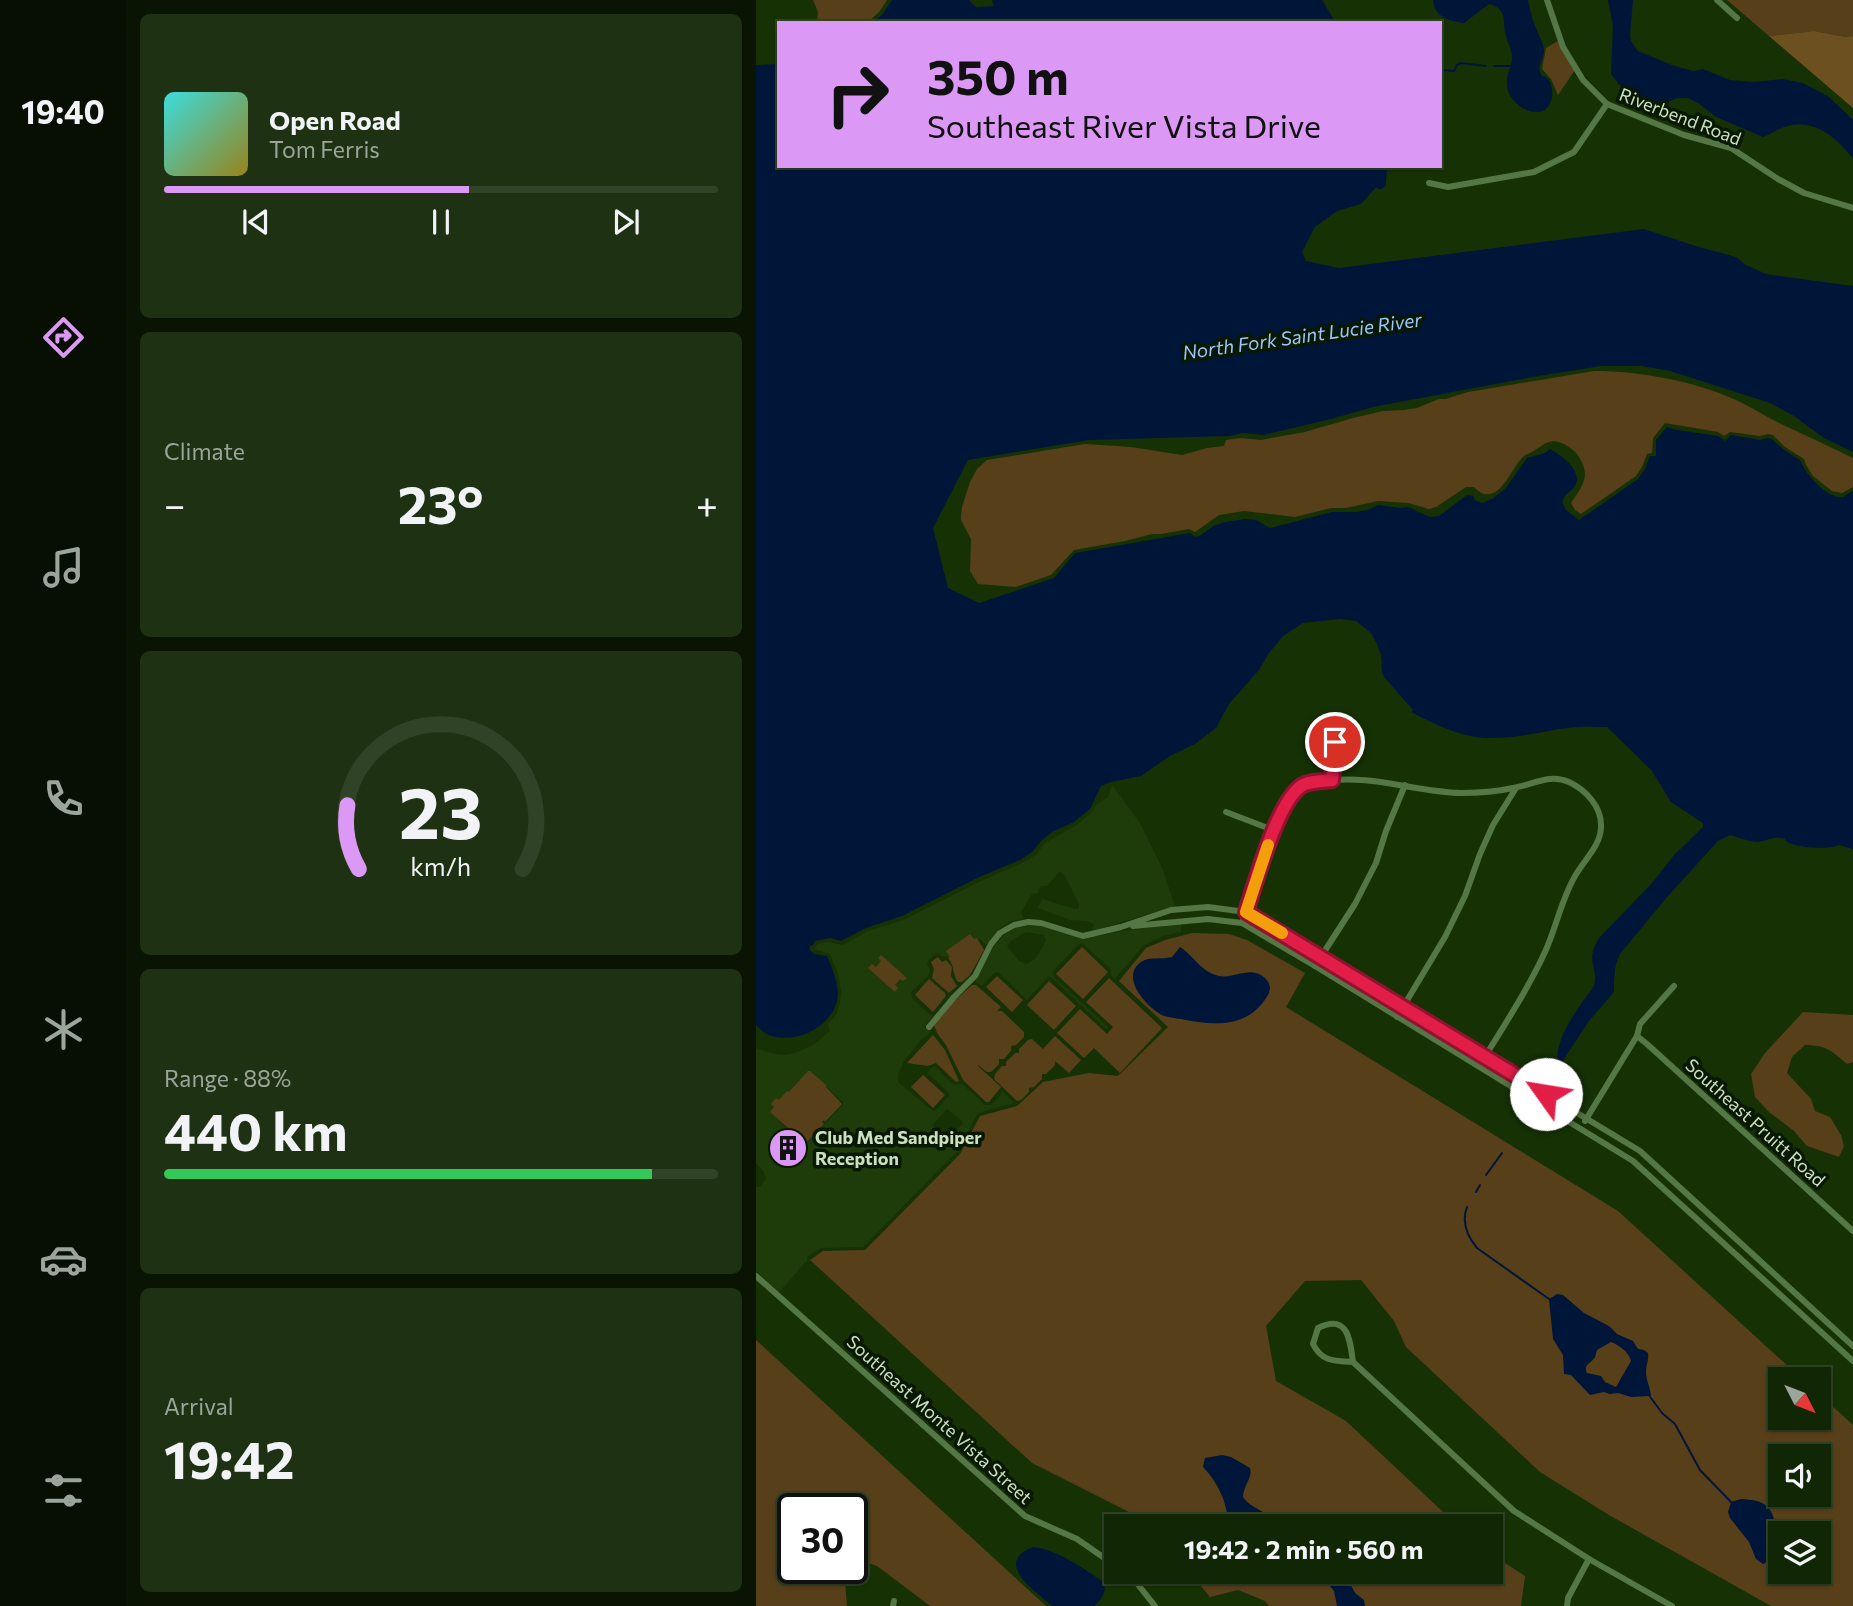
<!DOCTYPE html>
<html lang="en">
<head>
<meta charset="utf-8">
<style>
	body { margin:0; font-family:Commissioner,sans-serif; background:#1e3213; color:#f1f3f6; height:100vh; display:flex; flex-direction:column; font-size:26px; white-space:nowrap }
	* { box-sizing:border-box; margin:0 }
	p { font-size:23px; color:#9ca59a }
	.icon { flex:none; width:38px; height:38px; fill:none; stroke:currentColor; stroke-width:2; stroke-linecap:round; stroke-linejoin:round }
	.map { position:relative; flex:1; overflow:hidden }
	.drawer { display:flex; flex-direction:column; gap:14px; padding:14px; background:#091502; width:630px }
	.drawer>* { flex:none }
	.top-card { position:absolute; left:21px; top:21px; width:665px; height:147px; border-radius:0px; box-shadow:0 2px 5px #0004,0 0 0 2px #304326; background:#db99f5; color:#111; overflow:hidden }
	.needle { width:46px; rotate:132deg }
	.tools { position:absolute; left:1012px; top:1367px; display:grid; gap:14px }
	.tools a { display:grid; place-items:center; width:63px; height:63px; border-radius:0px; background:#102604; box-shadow:0 2px 5px #0004,0 0 0 2px #304326; font-size:35px }
	.speed { position:absolute; left:21px; top:1493px; display:flex; gap:14px; font-size:35px; font-weight:700; text-align:center }
	.speed>* { display:grid; place-content:center; width:91px; height:91px; border-radius:50%; background:#102604; box-shadow:0 2px 5px #0004,0 0 0 2px #304326; line-height:1 }
	.speed .limit { border:4px solid #111; border-radius:10px; background:#fff; color:#111 }
	.pin { position:absolute; display:grid; place-items:center; width:60px; height:60px; color:#fff; margin:-30px; border:4px solid #fff; border-radius:50%; box-shadow:0 2px 7px #0007 }
	.me { position:absolute; width:77px; margin:-38px; rotate:302deg; stroke-linejoin:round; filter:drop-shadow(0 0 5px #0008) }
	.turn { display:flex; align-items:center; gap:24px; height:147px; padding:0 35px; font-size:32px }
	.turn .icon { width:91px; height:91px; stroke-width:2.5 }
	.turn b { display:block; font-size:49px; line-height:60px }
	.big { font-size:52px; font-weight:700; line-height:1.1 }
	.drawer .widget { flex:1; display:flex; flex-direction:column; justify-content:center; gap:10px; min-width:0; padding:0 24px; border-radius:10px; background:#1e3213 }
	.drawer .dial { align-items:center; gap:0 }
	.dial svg { height:182px; overflow:visible; fill:none; stroke:#304326; stroke-width:7; stroke-linecap:round; text-anchor:middle }
	.dial text { fill:#f1f3f6; stroke:none }
	.song { display:flex; align-items:center; gap:21px }
	.cover { width:84px; height:84px; border-radius:10px; background:linear-gradient(135deg,hsl(180 70% 55%),hsl(50 70% 35%)) }
	.played { height:7px; border-radius:4px; background:linear-gradient(90deg,#db99f5 55%,#304326 55%) }
	.keys { display:flex; justify-content:space-around; direction:ltr }
	.heat { display:flex; justify-content:space-between; align-items:center; font-size:38px; direction:ltr }
	.charge { height:10px; border-radius:5px; background:linear-gradient(90deg,#34c759 88%,#304326 0) }
	.trip { position:absolute; left:348px; top:1514px; width:399px; height:70px; border-radius:0px; background:#102604; box-shadow:0 2px 5px #0004,0 0 0 2px #304326; font-weight:700; line-height:70px; text-align:center }
	main { display:flex; flex:1; min-height:0 }
	.tabs { display:flex; flex-direction:column; width:126px; justify-content:space-around; align-items:center; background:#060f02; color:#9ca59a }
	.tabs .icon { width:49px; height:49px }
	.tabs .on { color:#db99f5 }
	.tabs b { font-size:32px; color:#f1f3f6 }
	.map>svg:first-child { display:block }
	.built { fill:#1d3c09; fill-rule:evenodd }
	.green { fill:#573f19; fill-rule:evenodd }
	.forest { fill:#6d5020 }
	.water { fill:#001639; fill-rule:evenodd }
	.lines { fill:none; stroke-linecap:round; stroke-linejoin:round }
	.stream { stroke:#001639; stroke-width:2 }
	.river { stroke:#001639; stroke-width:12 }
	.minor { stroke:#557645; stroke-width:6 }
	.route-casing { stroke:#92132f; stroke-width:18 }
	.route { stroke:#e11d48; stroke-width:12 }
	.slow { stroke:#f59e0b; stroke-width:12 }
	.labels { text-anchor:middle; stroke-width:7; stroke-linejoin:round; paint-order:stroke }
	.street-label { font-size:18px; fill:#cae0c0; stroke:#081802 }
	.poi-label { font-size:18px; font-weight:bold; fill:#cae0c0; stroke:#081802; text-anchor:start }
	.water-label { font-size:19px; font-style:italic; fill:#9ac5fe; stroke:#081802 }
</style>
</head>
<body>
<main>
<nav class="tabs">
<b>19:40</b>
<svg class="icon on" aria-label="directions" viewBox="0 0 24 24"><path d="M12 3l9 9-9 9-9-9zM9 14v-3h6M13 9l2 2-2 2"/></svg>
<svg class="icon" aria-label="music" viewBox="0 0 24 24"><path d="M9 18V5l10-2v13"/><circle cx="6" cy="18" r="3"/><circle cx="16" cy="16" r="3"/></svg>
<svg class="icon" aria-label="phone" viewBox="0 0 24 24"><path d="M5 4h4l2 5-3 2q2 4 5 5l2-3 5 2v4C11 20 4 13 5 4z"/></svg>
<svg class="icon" aria-label="climate" viewBox="0 0 24 24"><path d="M12 3v18M4 7l16 10M4 17L20 7"/></svg>
<svg class="icon" aria-label="car" viewBox="0 0 24 24"><path d="M5 17H2v-5l4-1 3-4h7l3 4 3 1v5h-3M9 17h6M6 11h13"/><circle cx="7" cy="17" r="2"/><circle cx="17" cy="17" r="2"/></svg>
<svg class="icon" aria-label="filters" viewBox="0 0 24 24"><path d="M4 7h16M4 17h16"/><circle cx="9" cy="7" r="2"/><circle cx="15" cy="17" r="2"/></svg>
</nav>
<section class="drawer">
<div class="widget">
<div class="song"><i class="cover"></i><div><b>Open Road</b><p>Tom Ferris</p></div></div>
<div class="played"></div>
<div class="keys"><svg class="icon" aria-label="previous" viewBox="0 0 24 24"><path d="M18 5L8 12l10 7zM5 5v14"/></svg><svg class="icon" aria-label="pause" viewBox="0 0 24 24"><path d="M8 5v14M16 5v14"/></svg><svg class="icon" aria-label="next" viewBox="0 0 24 24"><path d="M6 5l10 7-10 7zM19 5v14"/></svg></div>
</div>
<div class="widget"><p>Climate</p>
<div class="heat"><a>−</a><b class="big">23°</b><a>+</a></div>
</div>
<div class="widget dial"><svg viewBox="0 0 100 80">
<path d="M14 69A42 42 0 1 1 86 69"/>
<path d="M14 69A42 42 0 0 1 9 41" stroke="#db99f5"/>
<text x="50" y="56" font-size="32" font-weight="700">23</text>
<text x="50" y="72" font-size="11">km/h</text>
</svg></div>
<div class="widget"><p>Range · 88%</p><b class="big">440 km</b><div class="charge"></div></div>
<div class="widget"><p>Arrival</p><b class="big">19:42</b></div>
</section>
<div class="map">
<svg width="1097" height="1606" viewBox="0 0 1097 1606">
	<rect width="100%" height="100%" fill="#163205"/>
	<g class="built">
		<path d="M356,785L384,823L407,870L419,906L336,931L338,924L332,921L314,920L282,908L286,899L319,909L323,908V904L308,874L303,872L291,886H285L282,893L276,894L265,912L267,919L255,921L242,930L230,945L224,939H221L194,959L191,956L187,957L182,953L173,959L171,964L174,970L172,976L156,991L155,994L157,999L173,1014L177,1015L168,1027L174,1032L176,1031L165,1040L148,1061L142,1075V1082L177,1111L180,1110L193,1096L192,1092L171,1073L178,1066L198,1085L206,1084L229,1105H235L247,1092L258,1103L222,1113L201,1152L107,1247L65,1248L51,1257V1261L23,1292L0,1271V1187H4L10,1179L8,1172L0,1163V1048L18,1054L29,1055L39,1053L57,1045L74,1031L72,1024L81,1013L86,994L81,971L74,954L58,949L62,944L71,942L87,945L112,931L148,920L223,882L266,863L280,855L289,843L321,825L336,812L340,805L352,797ZM57,1074L87,1102V1105L52,1142L45,1137H39L21,1119V1117ZM191,1109L206,1121L207,1124L196,1135L185,1134L177,1126V1124Z"/>
		<path d="M425,924V932L407,936L387,946L359,979L355,975V969L326,943L323,944L297,971L298,977L352,1027L350,1029L295,977L291,978L271,1000L242,972L238,973L226,986L219,981L238,946L247,936L259,928L273,926H285L328,939L366,931ZM270,932L288,935L290,939L289,943L280,958L271,964L263,961L251,946L256,940Z"/>
	</g>
	<g class="green">
		<path d="M57,0H131L123,12L111,23H61L62,12Z"/>
		<path d="M971,0H1097V36L1090,37L1058,31L1013,36Z"/>
		<path d="M802,41L819,70L802,95L795,79L786,69L790,48Z"/>
		<path d="M838,371C884,371 938,381 980,400C995,407 1009,416 1023,423C1048,435 1073,446 1097,458V487L1086,493L1076,491L1057,476L1050,465L1048,459L1029,447L1017,435L1012,434L1004,436L974,432L968,436L962,432L909,423L897,438L896,453L891,454L886,467L880,476L825,514L819,510L815,503C827,485 836,476 821,454C818,450 813,447 808,444C793,436 786,447 774,453C773,454 771,454 769,455C755,466 742,512 718,487H710L680,507L673,509L652,503L622,501L590,508H575L539,517L488,511L463,515L439,532L433,529L405,534H396L369,541L318,550L295,575L260,587L222,584L214,571L215,539L205,520V515L206,507L214,482L221,469L231,460L329,444L375,447L426,455L451,448L468,446L470,440L484,438L505,440L549,432L597,418L627,411L648,410L661,408L683,399H690L712,392Z"/>
		<path d="M436,933L473,934L491,940L549,973L530,1007L862,1211L1046,1379H1024V1418H1062V1393L1097,1425V1606H1015L853,1515L784,1472L650,1347L638,1321L605,1280L549,1281L510,1326L520,1381L590,1421L702,1526H390L373,1512L276,1463L54,1260L67,1251L109,1250L204,1154L224,1116L261,1106L287,1082L333,1073L362,1076L412,1027L363,981L390,948L409,940ZM1024,1456H1062V1494H1024ZM1024,1533H1062V1572H1024Z"/>
		<path d="M214,934L218,939L221,938L228,950L214,975L206,982H202C196,974 199,966 192,958L194,957L190,951Z"/>
		<path d="M326,947L352,972L327,999L300,974Z"/>
		<path d="M125,955L151,978L147,981L144,979L139,985L142,988L139,992L112,968L116,964L120,967L125,961L122,958Z"/>
		<path d="M182,957L186,962L190,960L196,967L195,976L201,986L193,993L176,978L178,969L175,962Z"/>
		<path d="M241,976L267,1000L256,1012L230,987Z"/>
		<path d="M353,978L406,1028L364,1073L338,1048L328,1058L301,1033L324,1009L351,1034L357,1027L330,1002Z"/>
		<path d="M173,979L189,993L190,996L177,1012L159,995Z"/>
		<path d="M293,981L320,1006L298,1030L271,1005Z"/>
		<path d="M216,985H220L245,1007L241,1011H246L268,1032V1037L260,1045L255,1046V1051L248,1059H243V1064L235,1072H231L222,1065H221L245,1087L233,1102H230L207,1080L190,1045L181,1033L178,1025L196,1003Z"/>
		<path d="M1047,1012L1097,1015V1062L1091,1064C1076,1051 1070,1045 1049,1045L1036,1057L1031,1073L1055,1099L1059,1111L1074,1117L1085,1135L1088,1146L1083,1157L1051,1146L1038,1131L1013,1112L999,1097L995,1074L1009,1053Z"/>
		<path d="M177,1035L189,1050L203,1081L200,1082L180,1063L172,1066L151,1063Z"/>
		<path d="M299,1036L325,1060L313,1073L299,1061V1065L290,1074H286V1079L278,1087L273,1088V1092L265,1100L261,1101L238,1079L239,1074L246,1066H250V1062L259,1053H263V1049L272,1040L276,1039L287,1049Z"/>
		<path d="M52,1071H54L70,1085V1087L86,1104L69,1122L68,1120L66,1122L68,1124L51,1142L44,1135L42,1137L14,1112L18,1107L15,1104L20,1098L23,1100L31,1091L33,1092Z"/>
		<path d="M167,1075L189,1095L177,1108L155,1087Z"/>
		<path d="M0,1340L290,1606H174L121,1566L99,1558L96,1560V1508H37V1568H88L91,1606H0Z"/>
		<path d="M735,1554L769,1576L765,1606H513L509,1601L482,1590L454,1597L433,1572H735Z"/>
	</g>
	<path class="forest" d="M1058,31L1090,37L1097,36V108L1013,36Z"/>
	<g class="water">
		<path d="M136,0H213L220,7L238,6L236,0H566L580,23H117L126,15Z"/>
		<path d="M677,0H772C774,9 776,18 779,26C782,34 788,43 788,51C788,58 782,65 784,72C788,81 786,72 792,79C798,87 798,102 790,109C776,120 751,101 751,85C750,76 755,68 756,59C756,49 751,42 749,33C747,19 751,9 733,4L708,23C693,21 678,17 677,0Z"/>
		<path d="M852,0H877L874,35L875,41L882,51L916,65L937,71L947,69L974,80L998,82L1026,79L1047,83L1072,96L1097,120V159C1082,139 1060,119 1032,126C1023,128 1016,134 1007,137L960,117L942,103L932,98H922L912,102L900,104L863,85L855,74L857,26Z"/>
		<path d="M23,64V166H625L624,183L605,204L581,211L559,227L546,252L550,261L583,268L888,229L943,247L980,257L990,265L1010,274L1097,286V452L1068,438L1038,416L1014,403L914,371L886,366H845L776,377L617,407L575,419L508,435L486,433L474,436L333,440L212,460L177,528L192,588L223,603L298,578L319,553L434,533L439,537L445,535L457,526L469,522L489,519L500,520L514,528L576,512H600L612,510L622,505L644,508L652,507L674,517L683,516L711,495L717,496L719,500L726,503L736,499L750,488L771,458L789,453L794,449C804,454 826,470 820,484C817,492 809,492 806,502L810,510L823,520L882,479L889,469L894,456H900V440L911,427L921,430L962,436L969,441L975,435L1004,440L1012,438L1016,439L1027,449L1045,461C1049,474 1071,499 1087,497C1088,496 1095,492 1097,491V849L1083,845C1073,850 1044,848 1033,843C1026,839 1033,839 1023,838C1015,837 1009,842 1001,842C992,841 983,838 974,835L962,841L912,896L864,954C858,966 858,978 858,992L833,1021L806,1062L802,1061C798,1038 825,1004 838,986C843,966 828,962 843,938L897,882L918,855L947,827V823L915,802L896,771L851,727C838,727 825,726 812,728C787,731 763,738 737,738C708,739 680,725 655,712L657,710L628,677L626,672L625,655L621,644L615,633L600,621L584,619L547,623L527,636L513,653L503,670L473,704L460,728L439,744L414,756L385,776L355,782L345,786L334,809L318,822L296,832L286,840L276,852L264,860L221,878L146,916L110,928L85,941L75,938L59,941L57,945L54,946V950L58,954L71,956C76,966 81,981 82,993C82,1024 41,1046 13,1035C8,1033 4,1029 0,1025V65Z"/>
		<path d="M424,947C438,956 445,972 463,976C479,979 494,965 509,978C517,986 514,993 508,1001C488,1029 454,1025 425,1019C418,1018 409,1017 404,1014C389,1005 364,977 385,962C393,956 406,960 416,957Z"/>
		<path d="M801,1294L807,1295L828,1313L853,1326L861,1334L877,1341L882,1349L888,1350L892,1353C893,1360 890,1365 890,1372C890,1381 895,1388 895,1398L892,1396L875,1397L862,1393L854,1394L848,1392L834,1395L815,1375L808,1374L807,1355L797,1339L793,1299ZM855,1342C863,1345 873,1352 875,1361L860,1387L849,1382L845,1376L831,1373C827,1364 835,1364 839,1357C840,1355 840,1352 841,1350Z"/>
		<path d="M466,1455L475,1457L494,1468C497,1478 487,1486 487,1497C497,1511 511,1508 518,1526H480C468,1515 472,1509 466,1496C462,1486 455,1475 447,1467L449,1458Z"/>
		<path d="M985,1499C1015,1500 1017,1510 1022,1537L1015,1548L1013,1561L1007,1564L1000,1559L993,1542L974,1518L972,1512L975,1502Z"/>
		<path d="M277,1547C298,1548 329,1569 346,1581C353,1591 345,1598 339,1606H296C280,1591 236,1563 277,1547Z"/>
		<path d="M573,1572H587L589,1574L599,1593L608,1600L609,1606H581L578,1591L569,1580V1575Z"/>
	</g>
	<g class="lines">
		<g class="stream">
			<path d="M738,66H755"/>
			<path d="M684,70L698,71L701,65L705,63L730,66"/>
			<path d="M730,1175L746,1153"/>
			<path d="M720,1192L724,1185"/>
			<path d="M711,1207C705,1223 711,1236 721,1248L793,1299"/>
			<path d="M895,1398L906,1413L919,1424L944,1470L975,1502"/>
		</g>
		<path class="river" d="M624,183L625,166"/>
		<g class="minor">
			<path d="M791,0L807,47L827,80L851,104L928,135L975,148L1022,179L1048,193L1097,208"/>
			<path d="M961,0L981,18"/>
			<path d="M673,183L692,187L778,172L818,152L851,104"/>
			<path d="M576,780L579,742"/>
			<path d="M470,812L517,830"/>
			<path d="M486,923C496,895 522,797 547,784C553,782 562,782 568,781C615,774 659,792 705,793C723,793 739,792 757,788C777,785 793,773 813,782C830,790 846,807 845,827C845,846 826,862 818,878C805,901 800,928 789,952C771,991 746,1029 723,1066"/>
			<path d="M377,926L452,919L486,923L559,966L877,1161L1097,1361"/>
			<path d="M559,966L599,904L620,863L630,831L649,785"/>
			<path d="M641,1017L689,937L709,896L724,854L737,825L760,788"/>
			<path d="M173,1027L198,997L219,976L235,944L244,933L258,925L272,922L285,923L327,936L365,927L415,910L452,907L490,912L884,1151L1097,1346"/>
			<path d="M881,1036L891,1044L1097,1231"/>
			<path d="M829,1121L881,1036L884,1024L918,986"/>
			<path d="M0,1276L269,1516L321,1539L360,1566"/>
			<path d="M597,1362C594,1340 592,1313 562,1328L557,1344C566,1362 578,1361 597,1362L758,1511L833,1559L916,1606"/>
			<path d="M369,1572L376,1577L399,1606"/>
			<path d="M137,1606L138,1601"/>
			<path d="M811,1606L812,1598L833,1559"/>
		</g>
	</g>
	<g class="lines">
		<defs>
			<path id="route" d="M579,742L576,780C568,781 557,781 549,784C523,794 499,885 490,912L790,1094"/>
		</defs>
		<use href="#route" class="route-casing"/>
		<use href="#route" class="route"/>
		<path class="slow" d="M512,845L490,912L526,933"/>
	</g>
	<defs>
		<symbol id="building-disc" viewBox="-11 -11 22 22"><circle r="9.5" fill="#db99f5" stroke="#081802"/><path d="M-4-6H4V6H1V3H-1V6H-4ZM-2.5-4.3h1.7v1.8h-1.7ZM.8-4.3h1.7v1.8H.8ZM-2.5-1h1.7V.8h-1.7ZM.8-1h1.7V.8H.8Z" fill="#111"/></symbol>
	</defs>
	<g fill-rule="evenodd">
		<use href="#building-disc" x="10" y="1126" width="44" height="44"/>
	</g>
	<g class="labels">
		<g class="street-label">
			<text transform="translate(924 117) rotate(21)" y="6">Riverbend Road</text>
			<text transform="translate(999 1123) rotate(42)" y="6">Southeast Pruitt Road</text>
			<text transform="translate(183 1420) rotate(42)" y="6">Southeast Monte Vista Street</text>
		</g>
		<g class="poi-label">
			<text x="59" y="1144">Club Med Sandpiper<tspan x="59" dy="21">Reception</tspan></text>
		</g>
		<g class="water-label">
			<text transform="translate(546 336) rotate(-8)" y="7">North Fork Saint Lucie River</text>
		</g>
	</g>
</svg>
<div class="tools">
<a><svg class="needle" viewBox="-14 -14 28 28"><path d="M0-13l5 13h-10z" fill="#e53935"/><path d="M0 13l5-13h-10z" fill="#9ca59a"/></svg></a>
<a><svg class="icon" aria-label="sound" viewBox="0 0 24 24"><path d="M4 9h4l5-4v14l-5-4H4zM17 9q2 3 0 6"/></svg></a>
<a><svg class="icon" aria-label="layers" viewBox="0 0 24 24"><path d="M12 4l9 5-9 5-9-5zM3 14l9 5 9-5"/></svg></a>
</div>
<div class="speed"><div class="limit">30</div></div>
<div class="pin" style="left:579px;top:742px;background:#d93025"><svg class="icon" aria-label="arrive" viewBox="0 0 24 24"><path d="M6 21V4h12l-3 4 3 4H6"/></svg></div>
<svg class="me" style="left:790px;top:1094px" viewBox="-20 -20 40 40"><circle r="19" fill="#fff"/><path d="M0-13L10 11 0 6-10 11z" fill="#e11d48"/></svg>
<div class="trip">19:42 · 2 min · 560 m</div>
<div class="top-card">
<div class="turn"><svg class="icon" aria-label="right" viewBox="0 0 24 24"><path d="M7 20v-9h11M14 6l5 5-5 5"/></svg><div><b>350 m</b>Southeast River Vista Drive</div></div>
</div>
</div>
</main>
</body>
</html>
